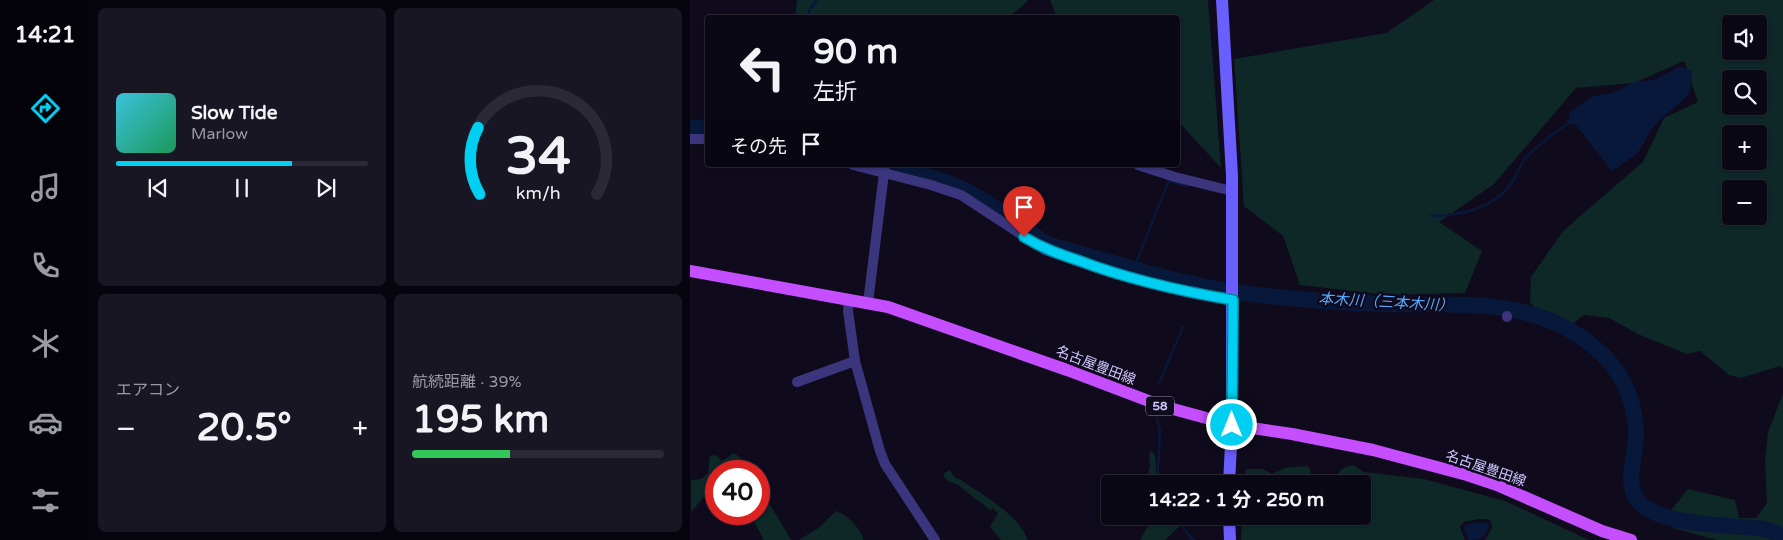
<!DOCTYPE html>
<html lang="ja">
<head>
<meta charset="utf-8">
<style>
	body { margin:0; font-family:"Varela Round","Noto Sans JP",sans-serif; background:#191623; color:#f1f3f6; height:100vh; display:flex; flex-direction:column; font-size:19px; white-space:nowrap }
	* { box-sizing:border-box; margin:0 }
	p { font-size:16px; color:#9a9aa1 }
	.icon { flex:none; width:28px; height:28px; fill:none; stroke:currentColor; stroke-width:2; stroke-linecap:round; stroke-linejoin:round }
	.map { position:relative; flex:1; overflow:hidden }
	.side { display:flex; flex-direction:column; gap:8px; padding:8px; background:#06040c; width:600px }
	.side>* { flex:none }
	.guide { position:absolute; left:15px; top:15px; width:475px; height:152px; border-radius:5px; box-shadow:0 1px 4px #0004,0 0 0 1px #2b2935; background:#0b0816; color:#f1f3f6; overflow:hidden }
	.buttons { position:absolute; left:1032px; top:15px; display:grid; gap:10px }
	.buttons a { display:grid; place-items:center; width:45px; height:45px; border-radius:5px; background:#0b0816; box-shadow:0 1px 4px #0004,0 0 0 1px #2b2935; font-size:25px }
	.speed { position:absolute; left:15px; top:460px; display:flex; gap:10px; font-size:25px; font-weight:700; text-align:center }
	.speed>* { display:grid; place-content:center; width:65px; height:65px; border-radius:50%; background:#0b0816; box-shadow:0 1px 4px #0004,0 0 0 1px #2b2935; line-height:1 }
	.speed .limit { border:8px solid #d22; background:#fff; color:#111 }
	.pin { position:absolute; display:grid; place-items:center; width:42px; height:42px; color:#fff; margin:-51px -21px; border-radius:50% 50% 50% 0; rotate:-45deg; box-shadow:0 0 5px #0007 }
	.pin .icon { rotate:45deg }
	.me { position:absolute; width:55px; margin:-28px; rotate:0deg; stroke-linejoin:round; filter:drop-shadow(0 0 4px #0008) }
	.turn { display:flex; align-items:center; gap:18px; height:105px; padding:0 25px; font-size:22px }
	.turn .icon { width:65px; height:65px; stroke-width:2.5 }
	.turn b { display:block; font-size:35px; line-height:42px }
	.then { display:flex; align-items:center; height:48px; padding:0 25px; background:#0003; gap:10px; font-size:19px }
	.big { font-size:38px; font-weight:700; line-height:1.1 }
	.side .widget { flex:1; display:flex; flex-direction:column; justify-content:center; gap:8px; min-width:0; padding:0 18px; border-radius:8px; background:#191623 }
	.side .dial { align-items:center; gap:0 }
	.dial svg { height:130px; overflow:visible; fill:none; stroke:#2b2935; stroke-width:7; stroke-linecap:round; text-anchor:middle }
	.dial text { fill:#f1f3f6; stroke:none }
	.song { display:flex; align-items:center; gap:15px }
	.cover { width:60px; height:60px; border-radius:8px; background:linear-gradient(135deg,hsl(190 70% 55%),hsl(150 70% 35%)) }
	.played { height:5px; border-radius:2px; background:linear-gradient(90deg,#00cff2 70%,#2b2935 70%) }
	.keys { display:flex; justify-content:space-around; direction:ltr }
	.heat { display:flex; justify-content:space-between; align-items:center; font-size:28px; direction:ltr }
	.charge { height:8px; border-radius:4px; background:linear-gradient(90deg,#34c759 39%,#2b2935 0) }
	.side .tiles { flex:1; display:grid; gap:8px; grid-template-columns:repeat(2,1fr) }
	.trip { position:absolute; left:411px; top:475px; width:270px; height:50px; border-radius:5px; background:#0b0816; box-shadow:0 1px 4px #0004,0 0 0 1px #2b2935; font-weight:700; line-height:50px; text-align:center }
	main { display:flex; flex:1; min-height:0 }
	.dock { display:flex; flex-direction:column; width:90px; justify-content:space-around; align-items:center; background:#040309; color:#9a9aa1 }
	.dock .icon { width:35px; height:35px }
	.dock .active { color:#00cff2 }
	.dock b { font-size:22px; color:#f1f3f6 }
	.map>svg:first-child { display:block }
	.green { fill:#0e2727; fill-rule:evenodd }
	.water { fill:#08183a }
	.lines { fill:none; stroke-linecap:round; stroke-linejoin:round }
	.stream { stroke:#08183a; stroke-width:2.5 }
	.river { stroke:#08183a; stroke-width:16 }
	.street { stroke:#3b357d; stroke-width:10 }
	.secondary { stroke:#6a5eff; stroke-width:12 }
	.primary { stroke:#c54eff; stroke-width:12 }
	.route-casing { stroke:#00879d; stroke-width:12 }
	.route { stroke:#00cff2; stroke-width:9 }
	.labels { text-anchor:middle; stroke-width:5; stroke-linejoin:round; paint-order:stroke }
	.shield { fill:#0f0b1d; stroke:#968fbb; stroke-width:1 }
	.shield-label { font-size:12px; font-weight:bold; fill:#d0c7ff }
	.street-label { font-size:14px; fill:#d0c7ff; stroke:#0f0b1d }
	.water-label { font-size:15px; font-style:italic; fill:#55a9ff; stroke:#0f0b1d }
</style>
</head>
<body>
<main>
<nav class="dock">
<b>14:21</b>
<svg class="icon active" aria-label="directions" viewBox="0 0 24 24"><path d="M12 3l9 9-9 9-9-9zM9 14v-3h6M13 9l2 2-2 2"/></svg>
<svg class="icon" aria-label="music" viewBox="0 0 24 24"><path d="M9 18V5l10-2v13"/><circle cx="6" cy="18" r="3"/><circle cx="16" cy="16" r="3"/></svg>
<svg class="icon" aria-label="phone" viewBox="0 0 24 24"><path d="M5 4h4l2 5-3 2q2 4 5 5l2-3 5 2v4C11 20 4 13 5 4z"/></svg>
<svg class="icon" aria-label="climate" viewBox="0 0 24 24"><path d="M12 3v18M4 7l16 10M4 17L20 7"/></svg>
<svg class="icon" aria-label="car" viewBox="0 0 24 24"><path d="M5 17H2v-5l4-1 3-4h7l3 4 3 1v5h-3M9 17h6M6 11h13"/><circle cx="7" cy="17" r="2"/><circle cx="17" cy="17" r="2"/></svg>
<svg class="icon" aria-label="filters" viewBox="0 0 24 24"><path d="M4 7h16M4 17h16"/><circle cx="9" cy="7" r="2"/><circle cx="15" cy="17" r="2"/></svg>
</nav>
<section class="side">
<div class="tiles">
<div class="widget">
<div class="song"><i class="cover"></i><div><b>Slow Tide</b><p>Marlow</p></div></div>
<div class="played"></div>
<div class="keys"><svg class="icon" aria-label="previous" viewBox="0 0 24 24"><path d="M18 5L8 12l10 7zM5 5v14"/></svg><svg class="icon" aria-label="pause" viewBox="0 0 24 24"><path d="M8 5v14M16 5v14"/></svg><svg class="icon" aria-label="next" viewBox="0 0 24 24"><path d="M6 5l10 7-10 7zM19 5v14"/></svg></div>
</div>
<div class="widget dial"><svg viewBox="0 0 100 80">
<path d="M14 69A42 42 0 1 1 86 69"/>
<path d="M14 69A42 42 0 0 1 13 28" stroke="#00cff2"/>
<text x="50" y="56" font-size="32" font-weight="700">34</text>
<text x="50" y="72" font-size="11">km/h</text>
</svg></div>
<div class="widget"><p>エアコン</p>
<div class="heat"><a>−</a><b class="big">20.5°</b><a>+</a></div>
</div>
<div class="widget"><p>航続距離 · 39%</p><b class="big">195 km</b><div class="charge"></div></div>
</div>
</section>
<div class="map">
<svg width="1093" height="540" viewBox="0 0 1093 540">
	<rect width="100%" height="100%" fill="#0f0b1d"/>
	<g class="green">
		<path d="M107,0H339L319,17H105Z"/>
		<path d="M360,0H518L531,168L488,121V18L367,17Z"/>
		<path d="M744,0H1093V369L1090,366L1051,378L1039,375L1010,351L997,354L950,335L919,318L894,315L880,326L852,313L840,303L841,277L873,231L953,162L974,118L1008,102L994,61L944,83L886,88L804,184L749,222L792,251L775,293L698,295L610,285L593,236L554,206L544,59L696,33ZM1041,24H1069V51H1041ZM1041,79H1069V106H1041ZM1041,134H1069V161H1041ZM1041,189H1069V216H1041Z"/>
		<path d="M1093,394V540H1027L986,529L974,519L998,489L1045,500L1049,518H1066L1077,503L1075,460L1078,432Z"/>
		<path d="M460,451L463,452L465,456L468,484H456L460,466L459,456Z"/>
		<path d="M44,453L51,458L58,471H26V491C12,493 10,504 1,512V480L11,479L18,473L20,456L26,455L32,461Z"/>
		<path d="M663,465L674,472L734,479L815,501L899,540H795L802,528L801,521L797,519H789L774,522L770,527L775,540H551L552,516H672V484H645C648,472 650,467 663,465Z"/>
		<path d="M616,466L620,468L622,479L620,484H554L556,469H573L582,474L595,468Z"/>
		<path d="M260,470L264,477L271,480C293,495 328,514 338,540H311L300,527L308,513L303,508L300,510L268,485L258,481L253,475L256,472Z"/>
		<path d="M69,486L101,540H74L60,514H69Z"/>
		<path d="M146,511C159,515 169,528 174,540H109L130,527Z"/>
		<path d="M462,516H486L491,525L475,540H450L457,528Z"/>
	</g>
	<g class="water">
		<path d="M988,67H992L1002,71L1000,91L993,100L972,118L962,129L947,154L922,171L885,124L882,126L877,120L880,117L879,113L903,96L923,93L945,82L964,80Z"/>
		<path d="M789,522L799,523C797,536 792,540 779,540L774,529L775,525Z"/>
	</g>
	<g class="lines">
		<g class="stream">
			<path d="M118,18L120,9L127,0"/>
			<path d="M741,216C770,215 801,210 820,185C827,177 829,166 836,158C845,147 868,130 880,122"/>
			<path d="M444,268L478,183L480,181L497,186"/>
			<path d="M469,383L493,327"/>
			<path d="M467,418L470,432L468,468L469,484"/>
			<path d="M487,516L499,536L504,540"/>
		</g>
		<g class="river">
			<path d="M0,128H18"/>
			<path d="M186,165C219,171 255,178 284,195C301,205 317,216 334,227C341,232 348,239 355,243C370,249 387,252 402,257C440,268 478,280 517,287C575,298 635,302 694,304C754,306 819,298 874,327C918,351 944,382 946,433C947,456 931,487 952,505C980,527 1038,524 1073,529C1080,530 1086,533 1093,536"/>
		</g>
		<g class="street">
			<path d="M0,139H18"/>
			<path d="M163,165L241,185L271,195L355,250L422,273L501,293L543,300"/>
			<path d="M448,165L485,177L542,191"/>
			<path d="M159,299L158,311L165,361L190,451L195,464L245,540"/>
			<path d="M178,303L195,165"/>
			<path d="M817,317V316"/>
			<path d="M107,382L165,361"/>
		</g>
		<g class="secondary">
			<path d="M532,0L542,176V425L539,484"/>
			<path d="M539,516L540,540"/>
		</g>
		<path class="primary" d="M0,271L198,307L377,370L472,406L542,425L602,434L683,450L777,475L807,485L912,531L941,540"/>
	</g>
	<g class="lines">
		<defs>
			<path id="route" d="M334,237C352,248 369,254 390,261C440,280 490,291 543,300L542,425"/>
		</defs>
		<use href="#route" class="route-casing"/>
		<use href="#route" class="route"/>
	</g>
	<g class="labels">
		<rect class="shield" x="456" y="396.5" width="28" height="19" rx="4"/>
		<g class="shield-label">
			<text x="470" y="410">58</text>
		</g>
		<g class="street-label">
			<text transform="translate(406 365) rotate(21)" y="5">名古屋豊田線</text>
			<text transform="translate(796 468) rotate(19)" y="5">名古屋豊田線</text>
		</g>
		<g class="water-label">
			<text transform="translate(696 302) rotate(3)" y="5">本木川（三本木川）</text>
		</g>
	</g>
</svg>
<div class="buttons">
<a><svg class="icon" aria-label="sound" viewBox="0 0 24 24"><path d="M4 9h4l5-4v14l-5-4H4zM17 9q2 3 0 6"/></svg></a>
<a><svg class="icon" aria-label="search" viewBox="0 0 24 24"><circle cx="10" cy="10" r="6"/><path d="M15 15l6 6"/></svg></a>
<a>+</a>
<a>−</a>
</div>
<div class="speed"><div class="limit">40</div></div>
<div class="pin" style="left:334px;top:237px;background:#d93025"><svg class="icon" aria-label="arrive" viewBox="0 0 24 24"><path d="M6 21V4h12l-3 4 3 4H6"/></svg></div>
<svg class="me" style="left:542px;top:425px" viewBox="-20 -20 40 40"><circle r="17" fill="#00cff2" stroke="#fff" stroke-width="3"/><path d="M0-11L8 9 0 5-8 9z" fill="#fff"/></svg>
<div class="trip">14:22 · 1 分 · 250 m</div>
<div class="guide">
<div class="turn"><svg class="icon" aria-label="left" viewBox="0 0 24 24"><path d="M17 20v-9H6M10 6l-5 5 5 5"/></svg><div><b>90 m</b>左折</div></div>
<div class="then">その先<svg class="icon" aria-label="arrive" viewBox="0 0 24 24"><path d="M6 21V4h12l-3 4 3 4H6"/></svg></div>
</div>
</div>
</main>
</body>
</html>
